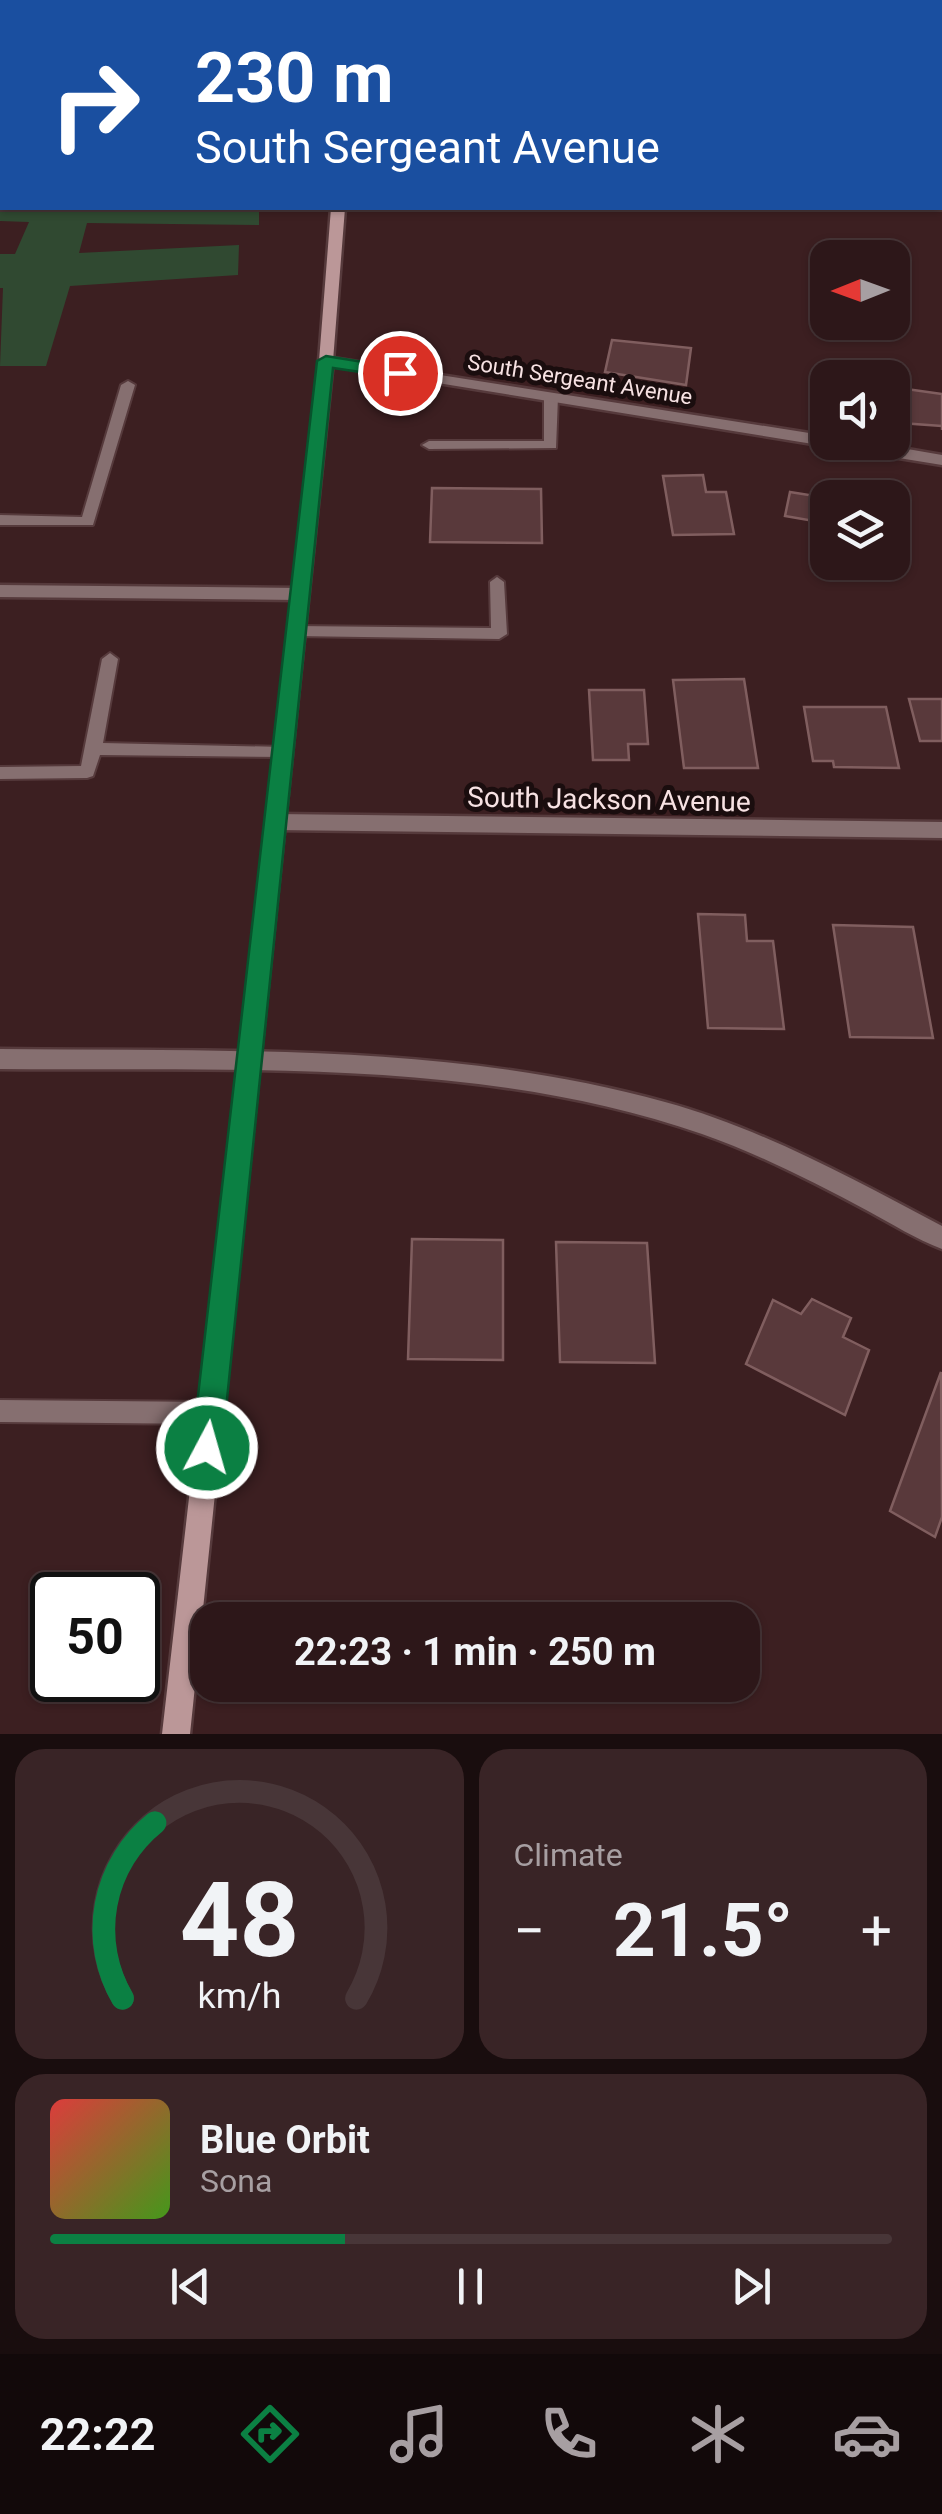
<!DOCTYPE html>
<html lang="en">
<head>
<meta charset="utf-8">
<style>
	body { margin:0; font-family:Roboto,sans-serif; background:#392426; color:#f1f3f6; height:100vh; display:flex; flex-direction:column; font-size:38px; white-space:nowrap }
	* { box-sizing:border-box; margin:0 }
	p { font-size:32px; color:#a79fa2 }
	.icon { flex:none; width:55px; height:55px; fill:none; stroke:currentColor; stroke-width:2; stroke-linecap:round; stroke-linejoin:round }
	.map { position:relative; height:1734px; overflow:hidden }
	.drawer { display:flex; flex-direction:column; gap:15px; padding:15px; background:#190d0e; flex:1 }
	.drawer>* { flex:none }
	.guide { position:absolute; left:0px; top:0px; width:942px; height:210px; box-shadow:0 2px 8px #0004,0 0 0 2px #483638; background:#1a4fa0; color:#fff; overflow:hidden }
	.needle { width:65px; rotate:269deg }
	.buttons { position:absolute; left:810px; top:240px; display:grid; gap:20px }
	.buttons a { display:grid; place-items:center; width:100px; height:100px; border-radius:20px; background:#2d1719; box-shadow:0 2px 8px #0004,0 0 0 2px #483638; font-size:50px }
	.speed { position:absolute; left:30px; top:1572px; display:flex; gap:20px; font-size:50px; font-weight:700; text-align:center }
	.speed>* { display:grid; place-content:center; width:130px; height:130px; border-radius:50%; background:#2d1719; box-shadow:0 2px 8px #0004,0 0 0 2px #483638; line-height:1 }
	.speed .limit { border:5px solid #111; border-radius:15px; background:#fff; color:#111 }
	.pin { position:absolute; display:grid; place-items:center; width:85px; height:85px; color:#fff; margin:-42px; border:5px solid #fff; border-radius:50%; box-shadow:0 2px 10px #0007 }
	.me { position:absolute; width:110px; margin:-55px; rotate:6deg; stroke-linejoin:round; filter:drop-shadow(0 0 8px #0008) }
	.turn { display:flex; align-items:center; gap:35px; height:210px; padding:0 30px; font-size:45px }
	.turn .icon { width:130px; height:130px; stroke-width:2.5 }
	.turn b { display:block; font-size:70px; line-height:85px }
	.big { font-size:75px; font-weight:700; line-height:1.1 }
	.drawer .widget { flex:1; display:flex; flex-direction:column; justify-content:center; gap:15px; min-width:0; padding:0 35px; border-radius:30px; background:#392426 }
	.drawer .dial { align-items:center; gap:0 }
	.dial svg { height:260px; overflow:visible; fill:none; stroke:#483638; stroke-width:7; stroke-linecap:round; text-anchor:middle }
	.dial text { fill:#f1f3f6; stroke:none }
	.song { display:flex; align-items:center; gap:30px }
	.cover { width:120px; height:120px; border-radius:15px; background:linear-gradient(135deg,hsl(0 70% 55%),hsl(100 70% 35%)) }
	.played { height:10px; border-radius:5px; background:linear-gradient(90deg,#0b8043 35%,#483638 35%) }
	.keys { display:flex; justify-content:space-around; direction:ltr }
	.heat { display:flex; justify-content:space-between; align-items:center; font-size:55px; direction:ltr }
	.drawer .tiles { flex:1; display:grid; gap:15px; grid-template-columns:1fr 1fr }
	.widget:last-child { grid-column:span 2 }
	.trip { position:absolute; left:190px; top:1602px; width:570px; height:100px; border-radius:30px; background:#2d1719; box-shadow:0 2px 8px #0004,0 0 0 2px #483638; font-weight:700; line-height:100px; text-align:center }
	.tabs { display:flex; height:160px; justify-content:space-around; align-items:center; background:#12090a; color:#a79fa2 }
	.tabs .icon { width:70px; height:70px }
	.tabs .on { color:#0b8043 }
	.tabs b { font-size:45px; color:#f1f3f6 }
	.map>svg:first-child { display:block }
	.green { fill:#304931 }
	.building { fill:#59393b; stroke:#805e5f; stroke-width:2.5 }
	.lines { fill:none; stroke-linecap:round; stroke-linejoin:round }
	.service-casing { stroke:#563a3c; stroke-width:4 }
	.minor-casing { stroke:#563a3c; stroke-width:5 }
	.secondary-casing { stroke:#563a3c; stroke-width:5 }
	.service { fill:#866f70; fill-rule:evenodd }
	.minor { fill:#866f70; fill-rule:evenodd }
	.secondary { fill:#bb9798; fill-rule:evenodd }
	.route { fill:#0b8043; stroke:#07532c; stroke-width:2.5 }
	.labels { text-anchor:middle; stroke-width:10; stroke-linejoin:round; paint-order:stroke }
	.far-street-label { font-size:22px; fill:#f7e2e3; stroke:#1a0d0e }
	.street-label { font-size:28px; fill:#f7e2e3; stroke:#1a0d0e }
</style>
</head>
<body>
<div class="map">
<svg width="942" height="1734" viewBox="0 0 942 1734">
	<rect width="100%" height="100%" fill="#3c1f21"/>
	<path class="green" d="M0,196L2,208H259V225L87,223L79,253L239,245L238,275L70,286L46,366H0L3,288H0V254H15L29,222L0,221Z"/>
	<g class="building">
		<path d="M612,340L691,348L686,385L605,372Z"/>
		<path d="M892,387L942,394V430V426L901,423V420L892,419Z"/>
		<path d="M703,475L706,492H726L734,534L673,535L663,476Z"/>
		<path d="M432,488L541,489L542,543L430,542Z"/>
		<path d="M790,492L828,498V529L820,527V522L785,516Z"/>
		<path d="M744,679L758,768H684L673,680Z"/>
		<path d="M589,690H644L648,744H628L629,760H593Z"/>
		<path d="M909,699H942V741H920Z"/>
		<path d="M804,707H886L899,768L834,767L833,761H813Z"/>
		<path d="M698,914L745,915L747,941H773L784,1029L708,1028Z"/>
		<path d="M833,925L913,927L933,1038L850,1037Z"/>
		<path d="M412,1239L503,1240V1360L408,1359Z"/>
		<path d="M556,1242L647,1243L655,1363L560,1362Z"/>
		<path d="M812,1299L851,1318L843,1337L869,1350L845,1415L746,1364L773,1300L801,1314Z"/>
		<path d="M941,1372L942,1517L935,1537L890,1511Z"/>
	</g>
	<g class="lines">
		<defs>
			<g id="service">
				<rect x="0" y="154" width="2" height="6"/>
				<path d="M128,381L135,385L93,525H0V515L82,517L121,385Z"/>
				<path d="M551,393L558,397L556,448L429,449L422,445L429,441H544V397Z"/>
				<path d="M497,577L504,582L507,634L499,639L295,636L287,631L295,626L491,628L490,582Z"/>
				<path d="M110,653L118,659L103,743L283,747L289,749L291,753L289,757L100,755L93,776L87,778L0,779V767L81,766L102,659Z"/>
				<path d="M0,1400L211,1402L219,1405L222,1413L219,1421L211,1424L0,1422Z"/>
			</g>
			<g id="minor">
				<path d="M731,0H747L749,2H734Z"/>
				<path d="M2,68V77L0,78V69Z"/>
				<path d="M940,77L942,78V86L940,85Z"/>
				<rect x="0" y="97" width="2" height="8"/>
				<rect x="940" y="118" width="2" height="8"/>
				<path d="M326,357L828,436V442H867L942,455V465L321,364V358Z"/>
				<path d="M0,585L299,588L308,594L299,600L0,597Z"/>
				<path d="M276,814L942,822V838L276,830L266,822Z"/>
				<path d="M0,1049C222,1052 449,1042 665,1102C763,1129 853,1179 942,1226V1249C916,1239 892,1224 868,1211C814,1182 759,1154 702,1134C482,1057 230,1071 0,1069Z"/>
			</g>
			<path id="secondary" d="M331,208H345L333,361L190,1734H162L319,361Z"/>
		</defs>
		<use href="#service" class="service-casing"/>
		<use href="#minor" class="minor-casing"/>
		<use href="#secondary" class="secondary-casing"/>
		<use href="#service" class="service"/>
		<use href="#minor" class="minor"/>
		<use href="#secondary" class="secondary"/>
	</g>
	<path class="route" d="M326,356L400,368L409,373L400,378L333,368L222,1448L217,1459L207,1463L196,1459L192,1448L317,361Z"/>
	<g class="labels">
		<g class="far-street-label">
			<text transform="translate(580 379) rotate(9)" y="8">South Sergeant Avenue</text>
		</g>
		<g class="street-label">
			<text transform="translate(609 799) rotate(1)" y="10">South Jackson Avenue</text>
		</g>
	</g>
</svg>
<div class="buttons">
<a><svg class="needle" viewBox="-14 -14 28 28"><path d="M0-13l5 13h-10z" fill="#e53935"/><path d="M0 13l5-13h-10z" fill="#a79fa2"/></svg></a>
<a><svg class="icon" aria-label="sound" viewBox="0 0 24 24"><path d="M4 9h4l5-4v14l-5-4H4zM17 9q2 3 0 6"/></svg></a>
<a><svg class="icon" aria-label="layers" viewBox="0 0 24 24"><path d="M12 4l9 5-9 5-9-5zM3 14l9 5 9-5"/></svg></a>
</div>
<div class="speed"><div class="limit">50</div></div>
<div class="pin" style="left:400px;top:373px;background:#d93025"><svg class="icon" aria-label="arrive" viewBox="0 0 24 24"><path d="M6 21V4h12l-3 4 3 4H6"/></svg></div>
<svg class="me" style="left:207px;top:1448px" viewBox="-20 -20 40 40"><circle r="17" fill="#0b8043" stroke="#fff" stroke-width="3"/><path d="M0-11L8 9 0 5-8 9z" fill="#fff"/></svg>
<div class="trip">22:23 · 1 min · 250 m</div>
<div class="guide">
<div class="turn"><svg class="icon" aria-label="right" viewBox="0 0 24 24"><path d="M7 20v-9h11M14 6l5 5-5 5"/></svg><div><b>230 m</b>South Sergeant Avenue</div></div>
</div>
</div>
<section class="drawer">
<div class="tiles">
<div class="widget dial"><svg viewBox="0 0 100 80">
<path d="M14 69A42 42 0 1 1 86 69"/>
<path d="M14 69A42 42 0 0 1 24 15" stroke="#0b8043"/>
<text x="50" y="56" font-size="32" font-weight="700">48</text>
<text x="50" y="72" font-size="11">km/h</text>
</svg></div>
<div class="widget"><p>Climate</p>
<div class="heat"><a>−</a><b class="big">21.5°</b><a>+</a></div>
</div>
<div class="widget">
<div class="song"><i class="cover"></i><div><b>Blue Orbit</b><p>Sona</p></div></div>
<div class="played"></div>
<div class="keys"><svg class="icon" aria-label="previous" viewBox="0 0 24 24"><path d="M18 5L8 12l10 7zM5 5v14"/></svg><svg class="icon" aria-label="pause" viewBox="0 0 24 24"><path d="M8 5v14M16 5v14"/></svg><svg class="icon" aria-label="next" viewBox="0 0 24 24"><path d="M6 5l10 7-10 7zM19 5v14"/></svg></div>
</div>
</div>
</section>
<nav class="tabs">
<b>22:22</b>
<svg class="icon on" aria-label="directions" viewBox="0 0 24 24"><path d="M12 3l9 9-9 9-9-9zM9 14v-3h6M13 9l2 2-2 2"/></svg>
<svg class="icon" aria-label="music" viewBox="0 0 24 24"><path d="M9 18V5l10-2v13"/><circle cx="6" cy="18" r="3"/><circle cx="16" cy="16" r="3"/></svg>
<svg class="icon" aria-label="phone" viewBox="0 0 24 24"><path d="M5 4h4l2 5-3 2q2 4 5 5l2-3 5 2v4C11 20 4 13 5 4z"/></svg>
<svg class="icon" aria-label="climate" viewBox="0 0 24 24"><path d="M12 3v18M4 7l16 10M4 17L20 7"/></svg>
<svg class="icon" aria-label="car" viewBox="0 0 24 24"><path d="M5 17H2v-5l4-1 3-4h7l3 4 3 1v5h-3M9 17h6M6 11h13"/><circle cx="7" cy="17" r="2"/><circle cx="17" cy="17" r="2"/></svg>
</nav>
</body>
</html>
